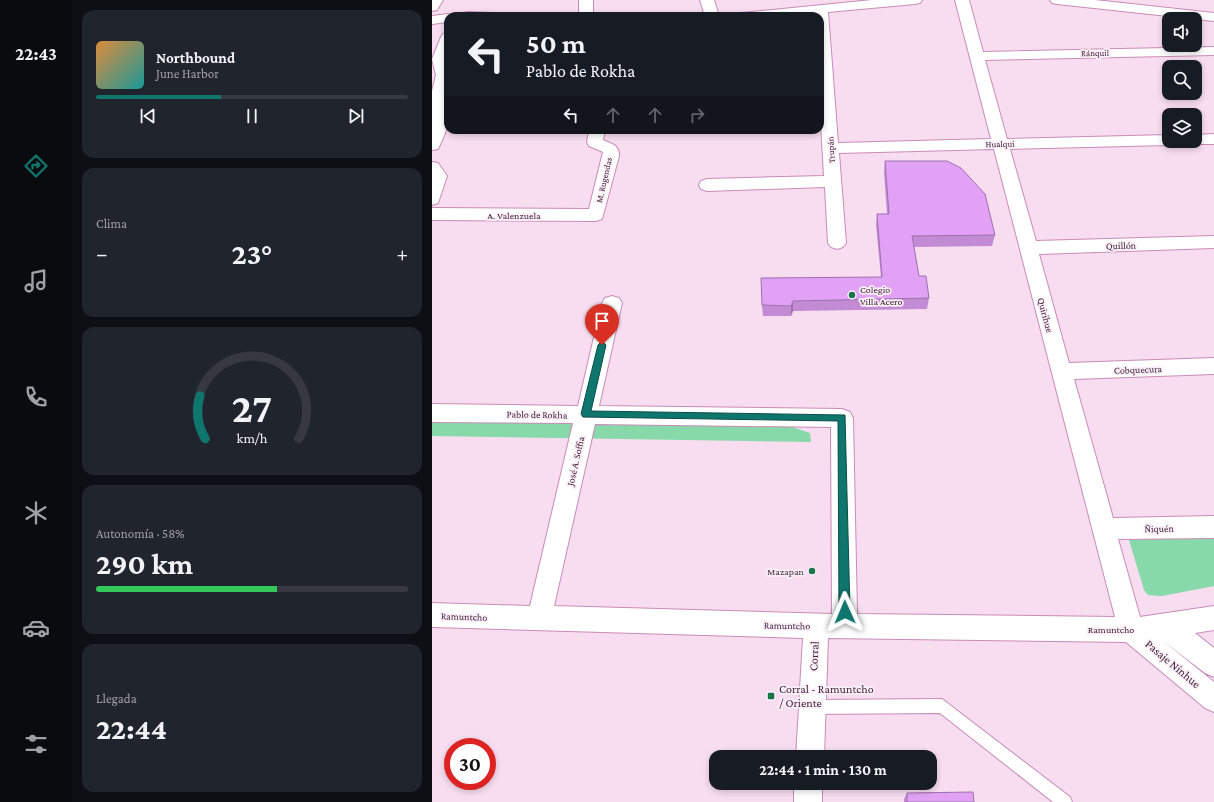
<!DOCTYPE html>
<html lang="es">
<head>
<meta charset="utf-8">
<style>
	body { margin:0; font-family:"Crimson Pro",serif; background:#20242c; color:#f1f3f6; height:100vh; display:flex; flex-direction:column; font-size:15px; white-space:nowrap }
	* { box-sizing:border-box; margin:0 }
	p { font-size:13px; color:#9ea1a6 }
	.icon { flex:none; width:22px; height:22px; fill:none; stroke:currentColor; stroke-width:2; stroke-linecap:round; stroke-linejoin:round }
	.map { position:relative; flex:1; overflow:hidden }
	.details { display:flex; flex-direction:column; gap:10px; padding:10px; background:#0d0f14; width:360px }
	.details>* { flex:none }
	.top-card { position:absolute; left:12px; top:12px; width:380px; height:122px; border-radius:12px; box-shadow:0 2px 6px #0003; background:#171b24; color:#f1f3f6; overflow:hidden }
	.buttons { position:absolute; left:730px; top:12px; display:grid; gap:8px }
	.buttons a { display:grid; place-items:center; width:40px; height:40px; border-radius:8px; background:#171b24; box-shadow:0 2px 6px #0003; font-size:20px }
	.speed { position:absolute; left:12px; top:738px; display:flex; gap:8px; font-size:20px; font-weight:700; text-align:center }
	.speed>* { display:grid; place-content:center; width:52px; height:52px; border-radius:50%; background:#171b24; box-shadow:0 2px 6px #0003; line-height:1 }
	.speed .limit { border:6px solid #d22; background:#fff; color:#111 }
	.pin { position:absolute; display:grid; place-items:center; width:34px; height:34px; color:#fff; margin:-41px -17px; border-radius:50% 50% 50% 0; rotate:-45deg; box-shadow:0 0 4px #0007 }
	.pin .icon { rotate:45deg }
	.me { position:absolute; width:44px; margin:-22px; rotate:359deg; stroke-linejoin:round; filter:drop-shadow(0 0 3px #0008) }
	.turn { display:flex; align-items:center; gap:14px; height:84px; padding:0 16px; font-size:18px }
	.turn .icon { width:52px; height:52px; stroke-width:2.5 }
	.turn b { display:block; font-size:28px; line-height:34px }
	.lanes { display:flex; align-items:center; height:38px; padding:0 16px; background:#0003; justify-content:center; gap:20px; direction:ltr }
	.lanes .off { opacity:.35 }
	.big { font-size:30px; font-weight:700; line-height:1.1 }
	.details .widget { flex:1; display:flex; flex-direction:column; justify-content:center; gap:6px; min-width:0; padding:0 14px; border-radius:12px; background:#20242c }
	.details .dial { align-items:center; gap:0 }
	.dial svg { height:104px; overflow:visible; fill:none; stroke:#363941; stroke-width:7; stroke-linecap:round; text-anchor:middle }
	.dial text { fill:#f1f3f6; stroke:none }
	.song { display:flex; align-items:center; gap:12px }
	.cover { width:48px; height:48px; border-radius:6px; background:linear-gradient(135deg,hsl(30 70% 55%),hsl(180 70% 35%)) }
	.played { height:4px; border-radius:2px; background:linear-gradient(90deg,#0f766e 40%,#363941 40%) }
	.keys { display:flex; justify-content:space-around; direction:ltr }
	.heat { display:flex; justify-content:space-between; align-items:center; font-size:22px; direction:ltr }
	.charge { height:6px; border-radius:3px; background:linear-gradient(90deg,#34c759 58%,#363941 0) }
	.trip { position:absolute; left:277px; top:750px; width:228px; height:40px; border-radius:12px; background:#171b24; box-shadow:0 2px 6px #0003; font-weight:700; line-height:40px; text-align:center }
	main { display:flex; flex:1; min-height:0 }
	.dock { display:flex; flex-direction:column; width:72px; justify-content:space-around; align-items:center; background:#090b0e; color:#9ea1a6 }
	.dock .icon { width:28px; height:28px }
	.dock .current { color:#0f766e }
	.dock b { font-size:18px; color:#f1f3f6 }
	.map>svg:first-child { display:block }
	.green { fill:#87d9aa }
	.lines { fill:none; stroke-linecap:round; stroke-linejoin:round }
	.service-casing { stroke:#c88cb7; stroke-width:2 }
	.minor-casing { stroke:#c88cb7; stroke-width:2 }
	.service { fill:#fff; fill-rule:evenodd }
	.minor { fill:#fff; fill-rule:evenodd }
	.wall { fill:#c28bd4 }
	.shaded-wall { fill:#9e71ac }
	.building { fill:#e1a2f6; stroke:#9e71ac }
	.route { fill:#0f766e; stroke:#0a4d48 }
	.poi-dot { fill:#1a764b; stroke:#fceff8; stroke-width:1.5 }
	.labels { text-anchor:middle; stroke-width:3.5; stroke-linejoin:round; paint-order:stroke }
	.far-street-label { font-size:9px; fill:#3e2638; stroke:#fceff8 }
	.street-label { font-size:10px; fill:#3e2638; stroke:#fceff8 }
	.poi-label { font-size:10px; fill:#3e2638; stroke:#fceff8; text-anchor:start }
	.near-street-label { font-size:12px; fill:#3e2638; stroke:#fceff8 }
	.near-poi-label { font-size:12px; fill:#3e2638; stroke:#fceff8; text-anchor:start }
</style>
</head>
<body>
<main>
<nav class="dock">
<b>22:43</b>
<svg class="icon current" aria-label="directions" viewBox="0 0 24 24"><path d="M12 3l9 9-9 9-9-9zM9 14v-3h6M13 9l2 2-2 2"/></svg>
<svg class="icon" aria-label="music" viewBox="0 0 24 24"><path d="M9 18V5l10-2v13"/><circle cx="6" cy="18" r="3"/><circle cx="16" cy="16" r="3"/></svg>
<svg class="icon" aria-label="phone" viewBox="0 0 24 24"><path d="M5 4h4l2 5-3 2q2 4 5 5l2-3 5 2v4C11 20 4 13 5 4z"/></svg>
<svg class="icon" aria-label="climate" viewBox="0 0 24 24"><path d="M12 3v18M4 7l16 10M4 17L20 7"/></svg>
<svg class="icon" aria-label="car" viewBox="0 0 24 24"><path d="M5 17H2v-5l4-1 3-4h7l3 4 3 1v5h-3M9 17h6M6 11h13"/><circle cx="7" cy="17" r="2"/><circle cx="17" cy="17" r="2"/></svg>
<svg class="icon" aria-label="filters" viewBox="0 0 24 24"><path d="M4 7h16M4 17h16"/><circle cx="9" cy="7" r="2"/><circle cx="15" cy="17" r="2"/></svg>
</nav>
<section class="details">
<div class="widget">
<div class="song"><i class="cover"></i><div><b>Northbound</b><p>June Harbor</p></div></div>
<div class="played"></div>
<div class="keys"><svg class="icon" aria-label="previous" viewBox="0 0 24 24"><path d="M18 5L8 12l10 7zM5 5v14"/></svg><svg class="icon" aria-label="pause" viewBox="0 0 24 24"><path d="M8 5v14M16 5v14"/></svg><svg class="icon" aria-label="next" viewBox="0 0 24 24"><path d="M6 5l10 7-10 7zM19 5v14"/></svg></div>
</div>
<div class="widget"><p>Clima</p>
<div class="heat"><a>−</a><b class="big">23°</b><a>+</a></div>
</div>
<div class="widget dial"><svg viewBox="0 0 100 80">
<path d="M14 69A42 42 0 1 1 86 69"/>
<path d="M14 69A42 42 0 0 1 10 36" stroke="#0f766e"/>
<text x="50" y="56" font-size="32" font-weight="700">27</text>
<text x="50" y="72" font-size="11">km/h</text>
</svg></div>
<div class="widget"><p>Autonomía · 58%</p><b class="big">290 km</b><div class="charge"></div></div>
<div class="widget"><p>Llegada</p><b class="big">22:44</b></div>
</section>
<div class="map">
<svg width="782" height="802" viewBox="0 0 782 802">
	<rect width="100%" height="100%" fill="#f7ddef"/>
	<g class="green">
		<path d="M0,420L360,427L378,433L379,442L0,436Z"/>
		<path d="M782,537V586L730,596L716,595L712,590L697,540Z"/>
	</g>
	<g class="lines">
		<defs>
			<path id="service" d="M510,699L638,797L640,802H621L508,713L380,714L375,712L373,707L375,702L380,700Z"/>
			<g id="minor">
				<path d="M0,0H11L5,10L0,11Z"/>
				<rect x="147" y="0" width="14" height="16"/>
				<path d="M268,0H282L287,16H273Z"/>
				<path d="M440,0H490L488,3L483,4L396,12L406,143L559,139L523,0H537L551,52L782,47V55L553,60L575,139L737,135V141H744L743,144L737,145L578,149L604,241L782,236V248L607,254L637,363L782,358V374L642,379L681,518L782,516V538L686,539L708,617L782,606V630L763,633L782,648V677L773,673L730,640L782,682V712L773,708L694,642L396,638L392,757H364L371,638L0,627V603L98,606L141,423L0,422V404L146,406L170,303L173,298L180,296L187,298L190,303L167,406L410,409L418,412L421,418L425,614L683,617L562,149L407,153L414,243L411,247L405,249L399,247L396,243L393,187L275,191L269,189L267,185L269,181L275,179L392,176L388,108V16H383L382,14L357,16H307L309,13ZM163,424L399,427L400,614L122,606Z"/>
				<path d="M618,0H663L782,13V21L625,4L620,3Z"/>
				<path d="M36,12L61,13L63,16H29L31,13Z"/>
				<path d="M16,14L22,16H16V22L0,24V16Z"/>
				<path d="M16,33V55L13,62L16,67V89L12,106L16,124L12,136L6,149L0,150V91L4,75L0,59L9,37L11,34Z"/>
				<path d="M157,130H173L171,140C181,144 187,145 187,156L170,219L164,221L0,220V208L157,209L171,152L157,146L155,142Z"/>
				<path d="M782,134V144H757L756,141H763V135Z"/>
				<path d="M0,162L6,163L15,176L6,203L0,205Z"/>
				<rect x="362" y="783" width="28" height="19"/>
			</g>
		</defs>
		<use href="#service" class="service-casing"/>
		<use href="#minor" class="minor-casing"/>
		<use href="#service" class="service"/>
		<use href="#minor" class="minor"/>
	</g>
	<g class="wall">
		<path d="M453,161L563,235L560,246L482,247L487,276L497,298L495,309L361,311L359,316H331L330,305L449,277L444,225L445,214H455L452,172Z"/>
		<path d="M475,793L542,802H472V799Z"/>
	</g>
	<path class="shaded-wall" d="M361,301V311L359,316V306Z"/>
	<g class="building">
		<path d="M453,161H515L529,168L553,194L563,235L480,236L487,276H494L497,298L361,301L359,306L330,305L329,278L450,277L445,214H457Z"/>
		<path d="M541,792L542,802H475V793Z"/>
	</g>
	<path class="route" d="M170,341L174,345L159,411L413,415L418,612L416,615L413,617L409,615L407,612L406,421L151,417L149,414L166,345Z"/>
	<g class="poi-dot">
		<circle cx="420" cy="295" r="4"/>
		<circle cx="380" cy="571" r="4"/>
		<rect x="335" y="692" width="8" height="8" rx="2"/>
	</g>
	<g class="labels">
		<g class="far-street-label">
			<text transform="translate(663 53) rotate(-1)" y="3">Ránquil</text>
			<text transform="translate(568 144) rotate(-1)" y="3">Hualqui</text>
			<text transform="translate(399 150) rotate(-94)" y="3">Trupán</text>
			<text transform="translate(172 180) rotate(-77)" y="3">M. Rugendas</text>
		</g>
		<g class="street-label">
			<text x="82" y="219">A. Valenzuela</text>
			<text transform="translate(689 245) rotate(-2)" y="4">Quillón</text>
			<text transform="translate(614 315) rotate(75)" y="4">Quirihue</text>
			<text transform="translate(706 369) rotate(-2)" y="4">Cobquecura</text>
			<text transform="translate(105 414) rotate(1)" y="4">Pablo de Rokha</text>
			<text transform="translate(143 461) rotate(-77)" y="4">José A. Soffia</text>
			<text transform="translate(727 528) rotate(-1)" y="4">Ñiquén</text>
			<text transform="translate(32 616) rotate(2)" y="4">Ramuntcho</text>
			<text transform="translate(355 625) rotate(1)" y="4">Ramuntcho</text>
			<text x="679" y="633">Ramuntcho</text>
		</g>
		<g class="poi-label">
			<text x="428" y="293">Colegio<tspan x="428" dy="12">Villa Acero</tspan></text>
			<text x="372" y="575" text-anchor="end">Mazapan</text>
		</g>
		<g class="near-street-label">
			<text transform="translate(382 656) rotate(-87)" y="4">Corral</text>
			<text transform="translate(741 664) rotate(40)" y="4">Pasaje Ninhue</text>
		</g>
		<g class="near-poi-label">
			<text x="347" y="693">Corral - Ramuntcho<tspan x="347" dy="14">/ Oriente</tspan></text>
		</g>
	</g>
</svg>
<div class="buttons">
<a><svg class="icon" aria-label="sound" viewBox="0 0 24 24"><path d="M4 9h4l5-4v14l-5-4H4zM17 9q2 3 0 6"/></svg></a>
<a><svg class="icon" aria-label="search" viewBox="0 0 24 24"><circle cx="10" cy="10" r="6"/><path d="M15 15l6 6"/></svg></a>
<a><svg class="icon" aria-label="layers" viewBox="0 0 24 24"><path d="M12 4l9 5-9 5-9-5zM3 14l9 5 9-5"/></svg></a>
</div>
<div class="speed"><div class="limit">30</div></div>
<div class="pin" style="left:170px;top:345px;background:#d93025"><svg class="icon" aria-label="arrive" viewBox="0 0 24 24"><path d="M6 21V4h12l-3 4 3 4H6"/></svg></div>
<svg class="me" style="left:413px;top:612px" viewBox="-20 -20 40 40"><path d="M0-17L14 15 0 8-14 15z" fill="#0f766e" stroke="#fff" stroke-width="4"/></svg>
<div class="trip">22:44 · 1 min · 130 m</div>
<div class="top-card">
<div class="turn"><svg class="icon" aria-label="left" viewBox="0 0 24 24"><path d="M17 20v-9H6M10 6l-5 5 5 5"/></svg><div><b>50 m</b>Pablo de Rokha</div></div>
<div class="lanes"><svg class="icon" aria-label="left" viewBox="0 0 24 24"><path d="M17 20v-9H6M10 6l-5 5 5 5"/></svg><svg class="icon off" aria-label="ahead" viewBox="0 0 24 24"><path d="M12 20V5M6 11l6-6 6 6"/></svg><svg class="icon off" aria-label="ahead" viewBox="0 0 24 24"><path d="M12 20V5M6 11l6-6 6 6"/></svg><svg class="icon off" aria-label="right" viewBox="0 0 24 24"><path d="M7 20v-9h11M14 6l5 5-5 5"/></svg></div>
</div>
</div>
</main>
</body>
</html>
